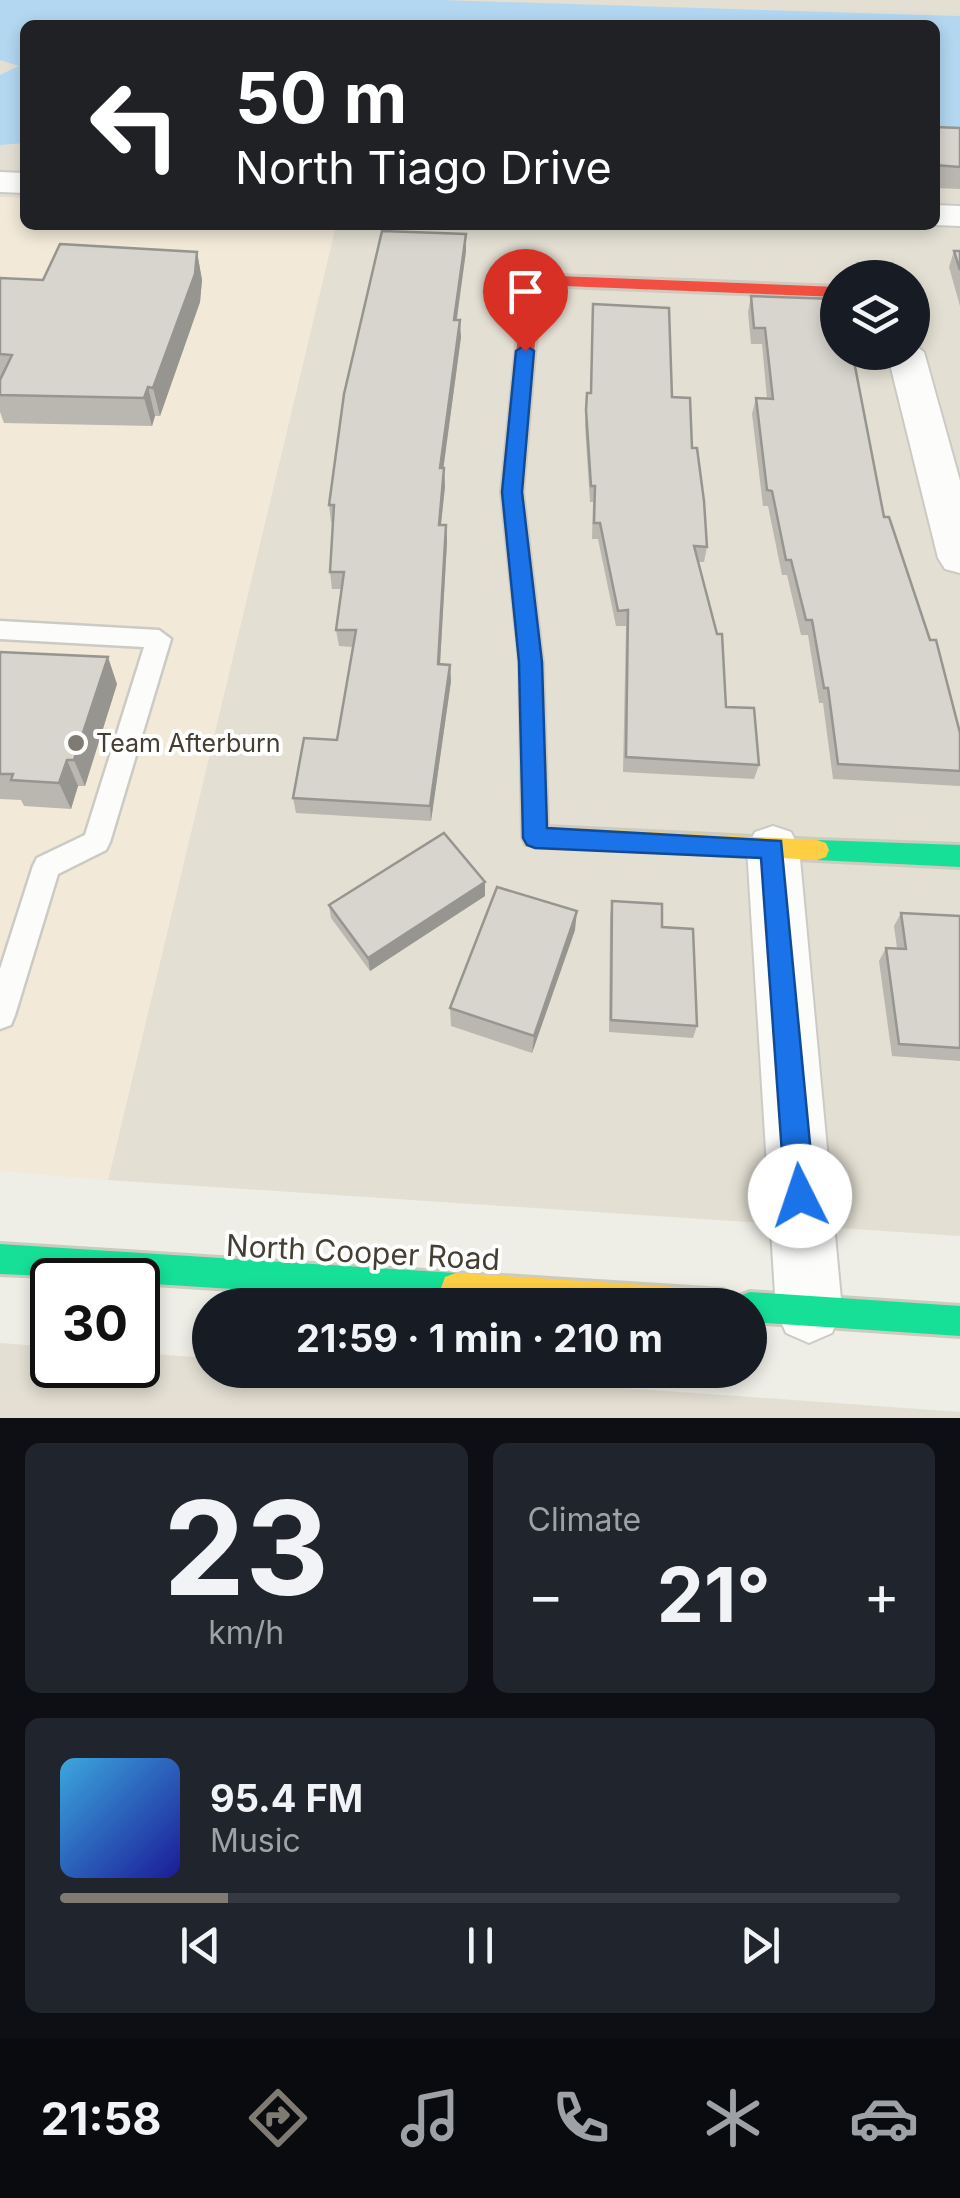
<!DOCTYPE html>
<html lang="en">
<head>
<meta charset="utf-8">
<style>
	body { margin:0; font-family:Inter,sans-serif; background:#20242c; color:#f1f3f6; height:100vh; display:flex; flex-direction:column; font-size:38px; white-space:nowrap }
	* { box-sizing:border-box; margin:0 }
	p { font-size:32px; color:#9ea1a6 }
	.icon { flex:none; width:55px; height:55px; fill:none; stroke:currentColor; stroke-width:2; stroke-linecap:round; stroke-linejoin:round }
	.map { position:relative; height:1418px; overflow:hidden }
	.side { display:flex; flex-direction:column; gap:25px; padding:25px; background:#0d0f14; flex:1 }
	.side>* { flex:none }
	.hud { position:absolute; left:20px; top:20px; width:920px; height:210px; border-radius:15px; box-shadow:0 5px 15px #0003; background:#202124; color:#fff; overflow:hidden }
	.controls { position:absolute; left:820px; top:260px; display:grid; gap:20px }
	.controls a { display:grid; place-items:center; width:110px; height:110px; border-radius:50%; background:#171b24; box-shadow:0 5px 15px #0003; font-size:50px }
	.speed { position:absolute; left:30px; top:1258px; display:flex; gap:20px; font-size:50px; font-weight:700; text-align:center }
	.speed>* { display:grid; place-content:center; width:130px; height:130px; border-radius:50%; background:#171b24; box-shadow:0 5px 15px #0003; line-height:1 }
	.speed .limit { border:5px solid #111; border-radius:15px; background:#fff; color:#111 }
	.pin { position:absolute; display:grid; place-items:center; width:85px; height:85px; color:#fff; margin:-102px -42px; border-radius:50% 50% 50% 0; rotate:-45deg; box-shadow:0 0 10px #0007 }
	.pin .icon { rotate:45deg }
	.me { position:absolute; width:110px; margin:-55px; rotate:356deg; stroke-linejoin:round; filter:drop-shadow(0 0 8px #0008) }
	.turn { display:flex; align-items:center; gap:35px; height:210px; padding:0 50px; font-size:45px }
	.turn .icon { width:130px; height:130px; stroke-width:2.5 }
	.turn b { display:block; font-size:70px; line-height:85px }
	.big { font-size:75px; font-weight:700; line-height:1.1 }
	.side .card { flex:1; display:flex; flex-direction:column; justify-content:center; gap:15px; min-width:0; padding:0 35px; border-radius:15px; background:#20242c }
	.side .dial { align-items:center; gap:0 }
	.dial b { font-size:130px; line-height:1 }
	.song { display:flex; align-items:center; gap:30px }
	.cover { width:120px; height:120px; border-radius:15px; background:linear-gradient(135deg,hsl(200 70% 55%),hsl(240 70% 35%)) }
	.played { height:10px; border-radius:5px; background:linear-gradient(90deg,#807b72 20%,#363941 20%) }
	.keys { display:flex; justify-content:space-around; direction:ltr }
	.heat { display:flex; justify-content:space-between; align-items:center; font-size:55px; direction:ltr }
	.side .tiles { flex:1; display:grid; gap:25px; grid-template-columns:1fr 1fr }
	.card:last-child { grid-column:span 2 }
	.trip { position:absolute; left:192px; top:1288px; width:575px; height:100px; border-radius:50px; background:#171b24; box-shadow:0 5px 15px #0003; font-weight:700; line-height:100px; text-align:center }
	.menu { display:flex; height:160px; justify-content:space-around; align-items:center; background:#090b0e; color:#9ea1a6 }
	.menu .icon { width:70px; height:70px }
	.menu .active { color:#807b72 }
	.menu b { font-size:45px; color:#f1f3f6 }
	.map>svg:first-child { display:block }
	.residential { fill:#e3dfd3; fill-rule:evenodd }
	.commercial { fill:#f2e9d8 }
	.water { fill:#b3d7f0 }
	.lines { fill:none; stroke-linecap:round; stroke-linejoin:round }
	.lane-casing { stroke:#cccac4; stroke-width:5 }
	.street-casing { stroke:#cccac4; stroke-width:4 }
	.fast-casing { stroke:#cecabd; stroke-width:6 }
	.slow-casing { stroke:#cecabd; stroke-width:6 }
	.jam-casing { stroke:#cecabd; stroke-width:6 }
	.lane { fill:#fcfcfb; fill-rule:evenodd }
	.street { fill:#fcfcfb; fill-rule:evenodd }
	.fast { fill:#16e098; fill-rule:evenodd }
	.slow { fill:#ffcf43; fill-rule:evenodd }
	.jam { fill:#f24e42; fill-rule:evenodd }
	.wall { fill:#bab7b1 }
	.shaded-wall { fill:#979590 }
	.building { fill:#d8d5ce; stroke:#979590; stroke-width:2.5 }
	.route { fill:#1a73e8; stroke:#114b97; stroke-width:2.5 }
	.poi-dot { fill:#807b72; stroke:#fff; stroke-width:4 }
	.labels { text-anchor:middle; stroke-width:8; stroke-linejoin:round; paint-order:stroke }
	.poi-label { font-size:25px; fill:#443e33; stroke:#fff; text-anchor:start }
	.near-street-label { font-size:30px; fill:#443e33; stroke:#fff }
</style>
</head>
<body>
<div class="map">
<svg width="960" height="1418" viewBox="0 0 960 1418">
	<rect width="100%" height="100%" fill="#eeede6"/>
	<g class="residential">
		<path d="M0,0H960V1236L108,1180L336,225H935V25H25V198L0,197ZM838,278H912V352H838Z"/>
		<path d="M0,1343L52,1347V1365H138V1353L210,1358V1370H372L960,1412V1418H0Z"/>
	</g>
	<path class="commercial" d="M0,197L25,198V225H336L108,1180L0,1171Z"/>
	<path class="water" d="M0,0H441L960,16V128L935,127V25H25V143L0,145V75L19,66L0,60Z"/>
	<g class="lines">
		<defs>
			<path id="lane" d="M0,621L159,630L171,639L110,842L106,850L58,874L15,1015L11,1025L0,1029V969L33,866L37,858L85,835L144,647L0,639Z"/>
			<g id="street">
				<path d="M0,172L25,173V193L0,192Z"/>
				<path d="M935,205L960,206V226L935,225Z"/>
				<path d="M912,343L924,352L960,481V573L945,569L938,558L887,352H912Z"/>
				<path d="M773,826L791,832L799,848L842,1310L832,1333L809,1343L786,1333L776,1310L747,848L755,832Z"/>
			</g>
			<g id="fast">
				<path d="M817,840L960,845V867L817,860L808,857L805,850L808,843Z"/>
				<path d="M0,1244L456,1273L467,1277L471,1288L467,1299L456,1303L138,1283V1280L0,1274Z"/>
				<path d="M750,1292L960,1306V1336L750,1322V1305H735L739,1296Z"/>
			</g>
			<g id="slow">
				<path d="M525,349L534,354L522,492L542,662L547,827L817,840L826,843L829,850L826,857L817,860L526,844L523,837L520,662L502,492L516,354Z"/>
				<path d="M456,1273L723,1290L734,1294L738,1305L456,1303L445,1299L441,1288L445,1277Z"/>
			</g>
			<path id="jam" d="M532,275L838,287V297L540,285L534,354L525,359L516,354L524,280Z"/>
		</defs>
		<use href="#lane" class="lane-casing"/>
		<use href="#street" class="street-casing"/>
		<use href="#fast" class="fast-casing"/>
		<use href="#slow" class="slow-casing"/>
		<use href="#jam" class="jam-casing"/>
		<use href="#lane" class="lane"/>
		<use href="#street" class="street"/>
		<use href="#fast" class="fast"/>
		<use href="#slow" class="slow"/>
		<use href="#jam" class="jam"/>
	</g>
	<g class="wall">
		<path d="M935,127L960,128V189L935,188Z"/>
		<path d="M466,234V251L457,320L461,337L443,468L445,486L441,525H446L447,542L440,664L450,665L451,681L431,821L296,813L293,798L337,740L353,647L339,646L336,630L341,589H332L330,572L333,522H331L329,505Z"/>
		<path d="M954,251H960V306L949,267Z"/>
		<path d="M197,252L202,280L200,302L160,416H155L152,426L4,423L0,412V278L43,280Z"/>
		<path d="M751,296L838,352L884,517L960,733V786L833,779L823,703H819L808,635H801L787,575H782L768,506H763L752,414L756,398L767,399L762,344H751L748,312Z"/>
		<path d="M593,304L672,397L692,448L707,547L704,562H698L726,707L759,765L754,779L623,772L626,626H616L598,539H592L593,502H590L585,426L587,393H590Z"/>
		<path d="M0,652L117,684L85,786H78L71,809L24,806L21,800L0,799Z"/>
		<path d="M485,882V896L370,971L331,918L329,905Z"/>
		<path d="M612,901L697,1026L693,1038L609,1032L610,915Z"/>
		<path d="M901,913L960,916V1061L892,1056L879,961L886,948H897L894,926Z"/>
		<path d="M575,930L532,1053L451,1026L450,1008Z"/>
	</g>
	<g class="shaded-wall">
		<path d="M466,234V251L454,337V320Z"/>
		<path d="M197,252L202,280L200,302L160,416L153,388Z"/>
		<path d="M460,320L461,337L441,486L440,468Z"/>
		<path d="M148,387L155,416L152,426L144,398Z"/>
		<path d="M444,468L445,486L439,542V525Z"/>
		<path d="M446,525L447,542L439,681L438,664Z"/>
		<path d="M108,657L117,684L85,786L74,760Z"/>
		<path d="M450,665L451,681L431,821L430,806Z"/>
		<path d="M67,760L78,786L71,809L59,783Z"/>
		<path d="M485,882V896L370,971L368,958Z"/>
		<path d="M577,911L575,930L532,1053L534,1036Z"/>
	</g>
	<g class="building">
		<path d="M935,127L960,128V167L935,165Z"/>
		<path d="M382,231L466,234L454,320H460L440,468H444L439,525H446L438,664L450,665L430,806L293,798L304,738L337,740L356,630H336L344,572H330L334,505H329L344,394Z"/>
		<path d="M60,244L197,252L195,274L153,388L148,387L144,398L0,395V380L12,355L0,354V278L43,280Z"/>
		<path d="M954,251H960V270Z"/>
		<path d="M751,296L834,299L838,320V352H843L844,355L853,356L884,517H889L930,640H936L960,733V771L838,764L828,688H824L812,620H806L791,560H786L772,491L767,490L756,398L773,399L765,328H754Z"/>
		<path d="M593,304L669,308L672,397L690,398L692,448H697L704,501L707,547L694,546L717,634H722L726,707L754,708L759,765L626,757L628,610L618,611L600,523H594L595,486H591L586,410L587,393H591Z"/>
		<path d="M0,652L108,657L74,760H67L59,783L11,780L13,774H0Z"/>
		<path d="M444,833L485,882L368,958L329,905Z"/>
		<path d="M497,887L577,911L534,1036L450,1008Z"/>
		<path d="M612,901L662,904V927L693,929L697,1026L611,1020Z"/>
		<path d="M901,913L960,916V1048L899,1044L886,948L906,949Z"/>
	</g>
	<path class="route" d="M525,345L534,351L522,492L542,662L547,828L781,841L815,1196L811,1206L800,1211L790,1206L785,1196L761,858L535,848L527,845L523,838L519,662L502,492L516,351Z"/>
	<circle class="poi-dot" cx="76" cy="743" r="10"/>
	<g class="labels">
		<g class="poi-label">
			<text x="96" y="752">Team Afterburn</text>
		</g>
		<g class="near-street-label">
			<text transform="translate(363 1253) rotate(3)" y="10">North Cooper Road</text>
		</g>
	</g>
</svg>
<div class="controls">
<a><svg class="icon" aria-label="layers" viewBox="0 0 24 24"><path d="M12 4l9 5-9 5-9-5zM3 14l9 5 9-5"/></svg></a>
</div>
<div class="speed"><div class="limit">30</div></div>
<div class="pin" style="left:525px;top:351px;background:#d93025"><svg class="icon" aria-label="arrive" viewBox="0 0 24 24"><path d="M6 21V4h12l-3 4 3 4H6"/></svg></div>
<svg class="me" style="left:800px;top:1196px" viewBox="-20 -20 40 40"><circle r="19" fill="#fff"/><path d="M0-13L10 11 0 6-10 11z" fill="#1a73e8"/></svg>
<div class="trip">21:59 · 1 min · 210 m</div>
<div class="hud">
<div class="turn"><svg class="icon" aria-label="left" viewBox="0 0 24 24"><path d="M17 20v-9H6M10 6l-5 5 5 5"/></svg><div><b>50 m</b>North Tiago Drive</div></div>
</div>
</div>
<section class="side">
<div class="tiles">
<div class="card dial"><b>23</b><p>km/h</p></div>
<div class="card"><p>Climate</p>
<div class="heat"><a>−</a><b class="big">21°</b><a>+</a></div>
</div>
<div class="card">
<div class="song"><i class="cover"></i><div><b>95.4 FM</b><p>Music</p></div></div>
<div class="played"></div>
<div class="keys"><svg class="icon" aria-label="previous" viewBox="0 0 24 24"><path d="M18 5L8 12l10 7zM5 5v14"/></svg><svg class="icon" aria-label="pause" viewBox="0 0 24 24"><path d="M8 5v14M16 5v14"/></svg><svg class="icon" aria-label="next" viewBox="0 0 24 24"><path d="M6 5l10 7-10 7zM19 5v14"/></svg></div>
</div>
</div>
</section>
<nav class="menu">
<b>21:58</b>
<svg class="icon active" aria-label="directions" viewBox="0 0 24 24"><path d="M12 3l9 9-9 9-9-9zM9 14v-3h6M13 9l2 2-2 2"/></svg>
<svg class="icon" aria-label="music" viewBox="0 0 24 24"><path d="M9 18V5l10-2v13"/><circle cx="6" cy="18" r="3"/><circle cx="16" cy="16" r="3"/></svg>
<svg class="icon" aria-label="phone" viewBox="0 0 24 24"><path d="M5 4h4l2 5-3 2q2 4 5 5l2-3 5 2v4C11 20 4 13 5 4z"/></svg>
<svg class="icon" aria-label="climate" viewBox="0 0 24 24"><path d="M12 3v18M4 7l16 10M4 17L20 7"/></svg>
<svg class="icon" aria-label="car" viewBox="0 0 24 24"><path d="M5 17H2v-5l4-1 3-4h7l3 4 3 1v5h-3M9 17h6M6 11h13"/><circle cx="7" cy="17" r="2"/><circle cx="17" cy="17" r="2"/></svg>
</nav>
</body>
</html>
